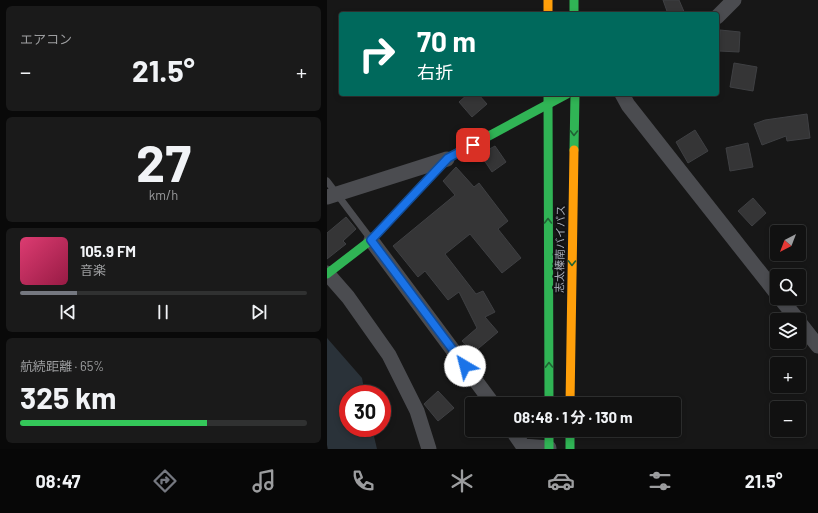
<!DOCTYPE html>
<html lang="ja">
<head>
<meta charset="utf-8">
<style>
	body { margin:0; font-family:Barlow,"Noto Sans JP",sans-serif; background:#1a1a1a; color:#f1f3f6; height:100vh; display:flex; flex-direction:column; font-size:15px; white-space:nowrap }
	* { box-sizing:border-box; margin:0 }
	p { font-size:13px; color:#9c9d9f }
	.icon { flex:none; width:22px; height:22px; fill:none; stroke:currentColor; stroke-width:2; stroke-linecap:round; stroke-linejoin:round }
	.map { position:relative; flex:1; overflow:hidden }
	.sheet { display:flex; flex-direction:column; gap:6px; padding:6px; background:#090909; width:327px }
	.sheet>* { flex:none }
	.banner { position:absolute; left:12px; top:12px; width:380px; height:84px; border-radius:4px; box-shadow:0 2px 6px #0003,0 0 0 1px #303131; background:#00695c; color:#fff; overflow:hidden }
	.needle { width:26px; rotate:222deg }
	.fabs { position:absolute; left:443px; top:225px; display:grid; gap:8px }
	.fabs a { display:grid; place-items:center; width:36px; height:36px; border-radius:4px; background:#111; box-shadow:0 2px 6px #0003,0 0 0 1px #303131; font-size:20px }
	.speed { position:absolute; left:12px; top:385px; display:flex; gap:8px; font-size:20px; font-weight:700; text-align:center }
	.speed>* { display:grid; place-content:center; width:52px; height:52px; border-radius:50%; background:#111; box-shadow:0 2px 6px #0003,0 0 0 1px #303131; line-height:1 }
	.speed .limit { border:6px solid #d22; background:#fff; color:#111 }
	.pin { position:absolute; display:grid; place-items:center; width:34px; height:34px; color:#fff; margin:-17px; border-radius:8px; box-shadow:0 2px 6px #0006 }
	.me { position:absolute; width:44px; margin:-22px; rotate:323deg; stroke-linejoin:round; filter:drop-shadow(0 0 3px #0008) }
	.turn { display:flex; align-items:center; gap:14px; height:84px; padding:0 12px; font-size:18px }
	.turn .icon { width:52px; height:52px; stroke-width:2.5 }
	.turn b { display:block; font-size:28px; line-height:34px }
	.big { font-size:30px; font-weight:700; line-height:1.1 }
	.sheet .tile { flex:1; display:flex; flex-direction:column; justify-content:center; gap:6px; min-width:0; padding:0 14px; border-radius:6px; background:#1a1a1a }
	.sheet .dial { align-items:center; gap:0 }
	.dial b { font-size:52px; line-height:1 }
	.song { display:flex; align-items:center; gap:12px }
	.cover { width:48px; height:48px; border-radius:6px; background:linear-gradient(135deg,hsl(340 70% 55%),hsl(340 70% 35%)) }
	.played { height:4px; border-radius:2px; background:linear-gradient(90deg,#757880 20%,#303131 20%) }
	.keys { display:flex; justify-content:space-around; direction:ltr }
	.heat { display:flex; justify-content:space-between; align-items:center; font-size:22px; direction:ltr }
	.charge { height:6px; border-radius:3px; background:linear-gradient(90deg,#34c759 65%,#303131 0) }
	.trip { position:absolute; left:138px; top:397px; width:216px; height:40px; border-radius:4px; background:#111; box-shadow:0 2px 6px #0003,0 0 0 1px #303131; font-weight:700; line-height:40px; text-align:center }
	.dock { display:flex; height:64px; justify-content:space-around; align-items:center; background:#070707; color:#9c9d9f }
	.dock .icon { width:28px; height:28px }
	.dock .active { color:#757880 }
	.dock b { font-size:18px; color:#f1f3f6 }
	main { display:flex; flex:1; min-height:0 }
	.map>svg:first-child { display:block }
	.water { fill:#2a3239 }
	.building { fill:#353536; stroke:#3f4043 }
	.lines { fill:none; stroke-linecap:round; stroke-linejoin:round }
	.lane { stroke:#4b4c50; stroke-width:7 }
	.street { stroke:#4b4c50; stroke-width:15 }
	.fast { stroke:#30b455; stroke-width:9 }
	.slow { stroke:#ff9f0a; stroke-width:9 }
	.oneway { stroke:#206234 }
	.route-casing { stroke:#114b97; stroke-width:10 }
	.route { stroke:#1a73e8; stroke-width:7 }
	.labels { text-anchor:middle; stroke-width:4; stroke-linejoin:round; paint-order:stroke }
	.street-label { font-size:11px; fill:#a8adb8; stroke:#111113 }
</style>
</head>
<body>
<main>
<section class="sheet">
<div class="tile"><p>エアコン</p>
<div class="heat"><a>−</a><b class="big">21.5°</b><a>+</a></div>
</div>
<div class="tile dial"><b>27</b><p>km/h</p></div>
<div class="tile">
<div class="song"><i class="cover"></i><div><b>105.9 FM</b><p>音楽</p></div></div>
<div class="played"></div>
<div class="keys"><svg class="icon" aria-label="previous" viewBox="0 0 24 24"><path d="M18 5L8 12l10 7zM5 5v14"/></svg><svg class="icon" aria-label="pause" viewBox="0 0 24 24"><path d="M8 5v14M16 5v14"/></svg><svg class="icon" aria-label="next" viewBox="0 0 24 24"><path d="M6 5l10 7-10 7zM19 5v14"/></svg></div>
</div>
<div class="tile"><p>航続距離 · 65%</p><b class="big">325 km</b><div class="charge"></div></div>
</section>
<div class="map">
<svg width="491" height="449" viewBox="0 0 491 449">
	<rect width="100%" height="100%" fill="#171717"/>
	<path class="water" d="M0,338L35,378L38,394H21V428H45L50,449H1L0,445Z"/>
	<g class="building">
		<path d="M336,0H352L358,14H341Z"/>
		<path d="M393,30L413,32L412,52L392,51Z"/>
		<path d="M407,63L430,67L426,91L403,87Z"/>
		<path d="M141,94H151L160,104L145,117L132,102Z"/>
		<path d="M480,114L483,138L460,141L459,136L435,145L427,124L438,120Z"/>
		<path d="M368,130L381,151L361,163L349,142Z"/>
		<path d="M421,143L426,167L403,171L399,148Z"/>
		<path d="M168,146L179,162L165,172L153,154Z"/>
		<path d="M129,167L147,187L152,183L181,221L171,229L194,258L175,273L143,234L118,254L149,294L156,291L168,312L158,317L171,332L146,353L135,341L150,328L132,292L121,300L98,271L91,277L66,246L128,195L116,181Z"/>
		<path d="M426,198L439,213L425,226L411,211Z"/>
		<path d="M19,217L29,229L16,241L19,244L0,259V233Z"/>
		<path d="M111,391L127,408L111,421L97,404Z"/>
	</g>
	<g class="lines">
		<path class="lane" d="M0,181L43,238"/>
		<g class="street">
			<path d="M390,17L407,0"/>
			<path d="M295,94L301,105L450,294"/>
			<path d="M0,197L120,159"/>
			<path d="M44,240L166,404"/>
			<path d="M0,273L21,297L62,355L90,411L102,449"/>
			<path d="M453,298L471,320"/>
			<path d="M472,322L491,346"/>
			<path d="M185,430L196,446L222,448"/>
		</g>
		<g class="fast">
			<path d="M247,0V14"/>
			<path d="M221,94L222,404"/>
			<path d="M247,150L248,94"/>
			<path d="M0,274L44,240L121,158L240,94"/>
			<path d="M222,430V449"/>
			<path d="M243,430V449"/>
		</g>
		<g class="slow">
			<path d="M221,0V14"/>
			<path d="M243,404L247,150"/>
		</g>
	</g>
	<defs><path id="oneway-chevron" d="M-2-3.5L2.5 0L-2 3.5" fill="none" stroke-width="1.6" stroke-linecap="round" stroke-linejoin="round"/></defs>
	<g class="oneway">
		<use href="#oneway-chevron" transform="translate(247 133) rotate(91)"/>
		<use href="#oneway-chevron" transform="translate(221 221) rotate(-90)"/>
		<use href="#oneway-chevron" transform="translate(245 263) rotate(91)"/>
		<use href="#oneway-chevron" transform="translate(222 365) rotate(-91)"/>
	</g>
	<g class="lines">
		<defs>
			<path id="route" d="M138,366L44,240L121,158L146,145"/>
		</defs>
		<use href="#route" class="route-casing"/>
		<use href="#route" class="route"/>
	</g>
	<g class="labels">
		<g class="street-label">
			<text transform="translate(233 249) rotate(-89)" y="4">志太榛南バイパス</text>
		</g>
	</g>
</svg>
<div class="fabs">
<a><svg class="needle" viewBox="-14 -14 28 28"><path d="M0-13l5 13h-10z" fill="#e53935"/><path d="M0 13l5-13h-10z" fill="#9c9d9f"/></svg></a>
<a><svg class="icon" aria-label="search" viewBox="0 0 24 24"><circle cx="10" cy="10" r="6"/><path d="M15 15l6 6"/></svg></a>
<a><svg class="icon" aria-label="layers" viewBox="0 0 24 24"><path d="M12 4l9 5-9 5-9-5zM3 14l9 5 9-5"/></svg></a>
<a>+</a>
<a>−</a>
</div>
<div class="speed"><div class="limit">30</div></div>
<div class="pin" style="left:146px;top:145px;background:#d93025"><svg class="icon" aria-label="arrive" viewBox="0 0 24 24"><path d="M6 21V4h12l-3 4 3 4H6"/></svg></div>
<svg class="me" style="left:138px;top:366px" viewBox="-20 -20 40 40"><circle r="19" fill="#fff"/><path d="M0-13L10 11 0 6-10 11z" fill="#1a73e8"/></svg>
<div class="trip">08:48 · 1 分 · 130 m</div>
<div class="banner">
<div class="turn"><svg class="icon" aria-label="right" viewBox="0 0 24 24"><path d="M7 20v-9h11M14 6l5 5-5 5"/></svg><div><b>70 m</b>右折</div></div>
</div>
</div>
</main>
<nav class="dock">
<b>08:47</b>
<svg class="icon active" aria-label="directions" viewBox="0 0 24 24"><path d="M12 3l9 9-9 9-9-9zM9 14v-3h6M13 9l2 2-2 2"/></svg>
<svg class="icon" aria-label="music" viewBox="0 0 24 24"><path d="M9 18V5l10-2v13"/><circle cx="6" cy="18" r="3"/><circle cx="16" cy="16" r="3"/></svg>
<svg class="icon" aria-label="phone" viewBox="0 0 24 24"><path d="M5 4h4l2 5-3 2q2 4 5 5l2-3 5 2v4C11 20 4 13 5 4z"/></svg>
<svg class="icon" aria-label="climate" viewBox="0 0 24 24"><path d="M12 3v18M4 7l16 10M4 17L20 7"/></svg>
<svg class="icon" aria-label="car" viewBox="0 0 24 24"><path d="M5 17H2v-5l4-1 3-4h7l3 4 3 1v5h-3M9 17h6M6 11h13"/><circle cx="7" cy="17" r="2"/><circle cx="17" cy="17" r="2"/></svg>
<svg class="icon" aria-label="filters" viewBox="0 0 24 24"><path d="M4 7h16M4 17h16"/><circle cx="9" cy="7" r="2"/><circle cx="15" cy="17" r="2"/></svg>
<b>21.5°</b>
</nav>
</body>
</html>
